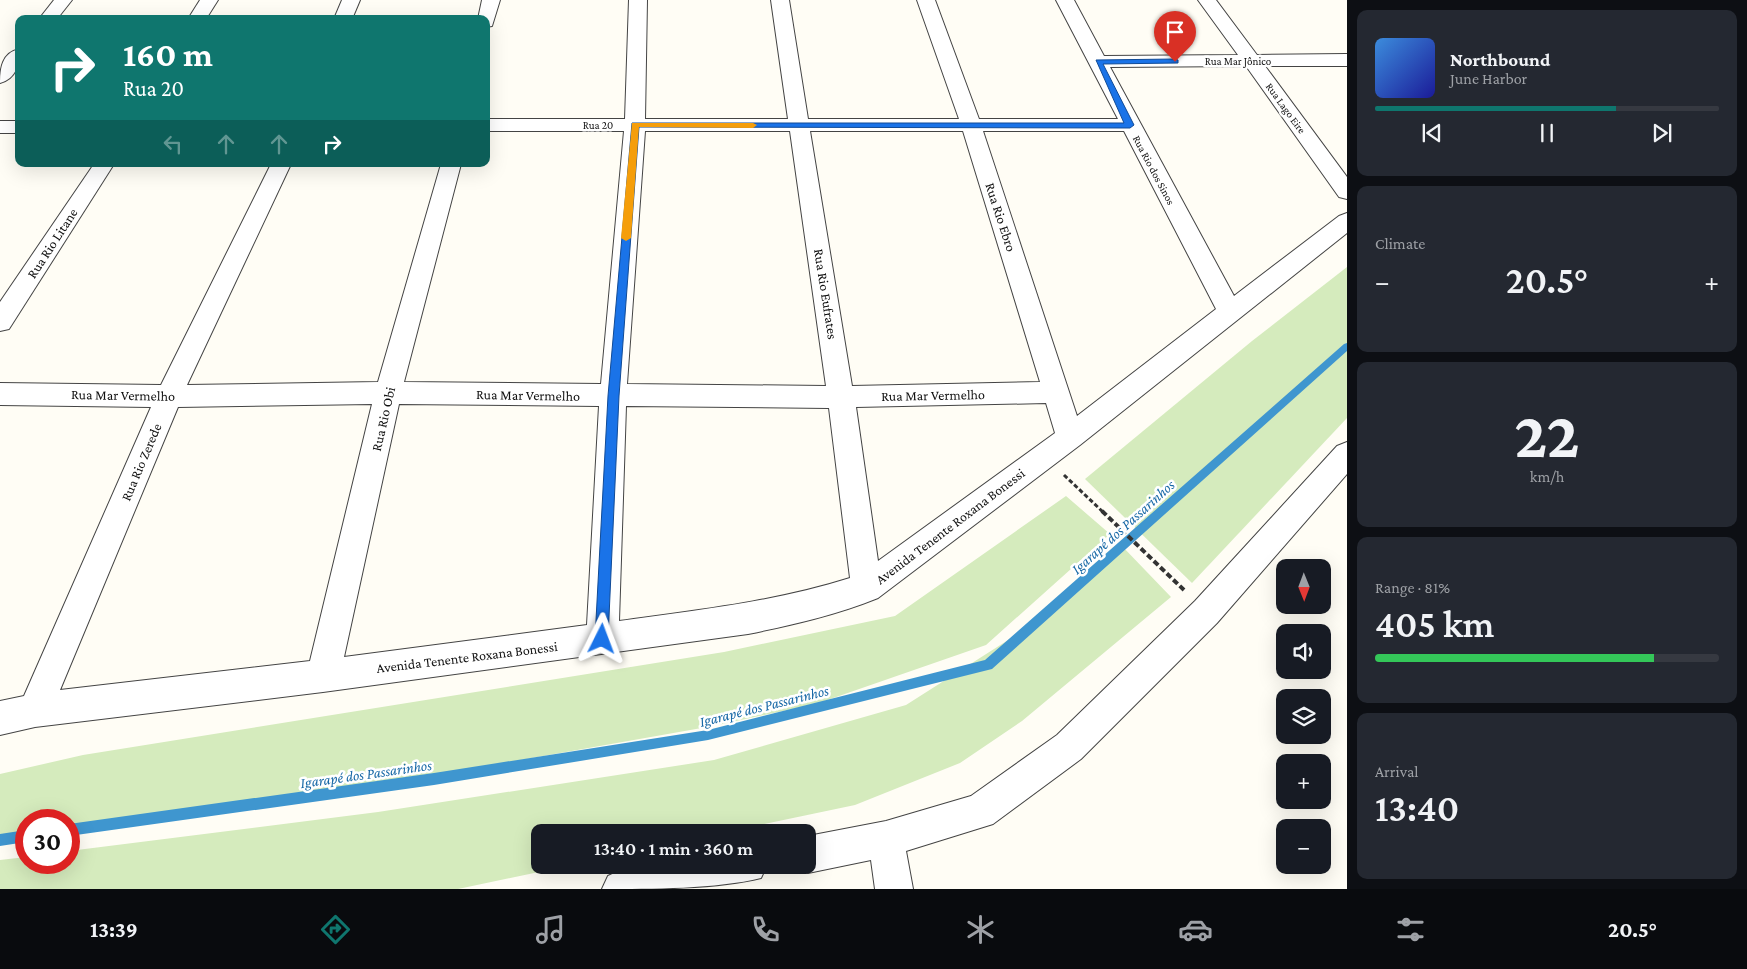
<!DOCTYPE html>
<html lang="en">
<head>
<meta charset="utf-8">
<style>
	body { margin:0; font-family:"Crimson Pro",serif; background:#242831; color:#f1f3f6; height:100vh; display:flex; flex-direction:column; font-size:19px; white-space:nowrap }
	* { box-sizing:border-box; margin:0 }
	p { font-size:16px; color:#9ea1a6 }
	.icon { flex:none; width:28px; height:28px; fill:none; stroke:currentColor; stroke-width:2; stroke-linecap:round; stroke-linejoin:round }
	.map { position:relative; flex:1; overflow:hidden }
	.sheet { display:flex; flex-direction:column; gap:10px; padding:10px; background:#0d0f14; width:400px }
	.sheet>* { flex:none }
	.banner { position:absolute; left:15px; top:15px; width:475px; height:152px; border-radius:10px; box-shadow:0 5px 20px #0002; background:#0f766e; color:#fff; overflow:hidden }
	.needle { width:32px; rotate:179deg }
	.controls { position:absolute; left:1276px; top:559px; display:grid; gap:10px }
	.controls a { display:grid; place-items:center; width:55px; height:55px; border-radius:10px; background:#171b24; box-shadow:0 5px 20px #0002; font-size:25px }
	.speed { position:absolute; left:15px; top:809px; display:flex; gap:10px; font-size:25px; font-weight:700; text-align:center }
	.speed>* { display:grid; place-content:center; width:65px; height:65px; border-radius:50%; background:#171b24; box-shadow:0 5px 20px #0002; line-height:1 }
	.speed .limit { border:8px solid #d22; background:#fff; color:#111 }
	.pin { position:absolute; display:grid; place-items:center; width:42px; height:42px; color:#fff; margin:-51px -21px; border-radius:50% 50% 50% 0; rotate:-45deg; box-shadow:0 0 5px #0007 }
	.pin .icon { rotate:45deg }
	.me { position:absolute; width:55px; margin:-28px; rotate:3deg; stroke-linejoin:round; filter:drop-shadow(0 0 4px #0008) }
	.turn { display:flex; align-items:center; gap:18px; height:105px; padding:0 25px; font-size:22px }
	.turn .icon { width:65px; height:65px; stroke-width:2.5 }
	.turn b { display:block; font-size:35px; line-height:42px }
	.lanes { display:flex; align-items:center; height:48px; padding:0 25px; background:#0003; justify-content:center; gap:25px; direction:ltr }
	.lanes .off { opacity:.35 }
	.big { font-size:38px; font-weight:600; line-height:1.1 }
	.sheet .tile { flex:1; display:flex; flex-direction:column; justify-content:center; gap:8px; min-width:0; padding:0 18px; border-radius:10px; background:#242831 }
	.sheet .dial { align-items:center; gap:0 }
	.dial b { font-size:65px; line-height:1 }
	.song { display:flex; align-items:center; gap:15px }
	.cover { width:60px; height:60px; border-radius:8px; background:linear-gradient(135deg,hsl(210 70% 55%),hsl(240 70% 35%)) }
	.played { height:5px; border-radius:2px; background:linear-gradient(90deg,#0f766e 70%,#363941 70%) }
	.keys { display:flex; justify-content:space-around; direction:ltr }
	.heat { display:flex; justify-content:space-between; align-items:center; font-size:28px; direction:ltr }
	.charge { height:8px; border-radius:4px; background:linear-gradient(90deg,#34c759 81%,#363941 0) }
	.trip { position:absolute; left:531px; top:824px; width:285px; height:50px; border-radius:10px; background:#171b24; box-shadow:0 5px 20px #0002; font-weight:600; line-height:50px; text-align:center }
	.tabs { display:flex; height:80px; justify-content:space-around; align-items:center; background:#090b0e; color:#9ea1a6 }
	.tabs .icon { width:35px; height:35px }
	.tabs .on { color:#0f766e }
	.tabs b { font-size:22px; color:#f1f3f6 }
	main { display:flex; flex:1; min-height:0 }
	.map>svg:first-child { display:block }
	.green { fill:#d5ebbd }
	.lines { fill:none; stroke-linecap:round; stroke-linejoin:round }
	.stream { fill:#3f96cf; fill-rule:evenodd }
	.minor-casing { stroke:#444; stroke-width:2 }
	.path-far1 { stroke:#333; stroke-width:3; stroke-dasharray:4.5 2.5; stroke-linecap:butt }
	.path { stroke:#333; stroke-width:4; stroke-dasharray:6 3; stroke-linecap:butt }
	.minor { fill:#fff; fill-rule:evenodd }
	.route { fill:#1a73e8; stroke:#114b97 }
	.slow { fill:#f59e0b }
	.labels { text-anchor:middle; stroke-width:5; stroke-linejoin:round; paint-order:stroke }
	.far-street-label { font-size:11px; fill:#111; stroke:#fff }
	.street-label { font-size:14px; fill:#111; stroke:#fff }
	.water-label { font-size:15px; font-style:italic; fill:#1768a6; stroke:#fff }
</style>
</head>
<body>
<main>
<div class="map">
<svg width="1347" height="889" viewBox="0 0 1347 889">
	<rect width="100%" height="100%" fill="#fffdf5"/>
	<g class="green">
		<path d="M1347,267V418L1192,583L1085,479L1252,341Z"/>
		<path d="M1066,496L1110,534L986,645L816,704L713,726L351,790L69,826V820H26V832L0,835V774L83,755L724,652L895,616Z"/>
		<path d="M1121,545L1171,597L1022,721L960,763L855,805L726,832H540V865H572L458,889H0V860L26,857V862H69V851L378,812L714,760L906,705L1016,635Z"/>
	</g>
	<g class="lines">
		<g class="stream">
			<path d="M1347,343V351L992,669L708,740L434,785L69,836V824L434,773L708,730L985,660L1344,344Z"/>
			<path d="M26,830V842L0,846V834Z"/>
		</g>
		<defs>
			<g id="minor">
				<path d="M54,0H72L57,19H39Z"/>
				<path d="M200,0H218L206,19H188Z"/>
				<path d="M342,0H360L352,19H334Z"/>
				<path d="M482,0H500L492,26L486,27V19H478Z"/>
				<path d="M629,0H647L645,119H788L771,0H789L808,119H959L917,0H935L979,119H1118L1056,0H1074L1104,56L1238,55L1198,0H1216L1257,55L1347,54V66H1265L1347,177V199L1339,197L1246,66L1110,67L1234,296L1339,216L1347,213V233L1080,445L878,598C836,615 792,625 748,634L323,692L35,727L0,735V701L24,696L151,407L0,405V383L161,385L271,164H291L187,385L378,382L441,164H461L404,382L601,384L624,131H486V119H625ZM645,131H790L826,386L627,384ZM810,131H963L1040,382L852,386ZM983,131H1124L1216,309L1077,416ZM1046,403L1055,433L878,561L856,407ZM372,404L310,661L60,690L178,407ZM399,404L599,406L587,625L344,657ZM626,406L829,408L850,578C774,602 697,610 619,621Z"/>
				<path d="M19,49C19,64 17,78 0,83C0,68 2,53 19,49Z"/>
				<rect x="0" y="121" width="19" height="12"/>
				<path d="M94,164H114L9,329L0,331V302Z"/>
				<path d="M1347,442V474L1217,623L1081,759L993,824L906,851L913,889H875L871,860L808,873L795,867L794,865H808V836L886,821L971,796L1057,735L1195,601L1337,446Z"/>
				<path d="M648,865H767L761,878C717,889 651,889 602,889L608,876L621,870Z"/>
			</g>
		</defs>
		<use href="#minor" class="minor-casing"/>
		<path class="path-far1" d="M1064,475L1103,512"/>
		<path class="path" d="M1102,511L1184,590"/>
		<use href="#minor" class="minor"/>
	</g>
	<path class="route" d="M1175,59L1178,60V63L1103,64L1134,125L1130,128L639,127L619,396L608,639L606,644L602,646L597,644L595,639L608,396L632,123H1124L1096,60Z"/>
	<path class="slow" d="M632,123H753L757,125L753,128L639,127L631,238L626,241L621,238Z"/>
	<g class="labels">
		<g class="far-street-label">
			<text x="1238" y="65">Rua Mar Jônico</text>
			<text transform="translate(1286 108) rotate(54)" y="4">Rua Lago Eire</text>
			<text x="598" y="129">Rua 20</text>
			<text transform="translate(1154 170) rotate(62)" y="4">Rua Rio dos Sinos</text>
		</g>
		<g class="street-label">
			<text transform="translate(1001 217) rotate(72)" y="5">Rua Rio Ebro</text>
			<text transform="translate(52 243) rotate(-57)" y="5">Rua Rio Litane</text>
			<text transform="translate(826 294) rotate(81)" y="5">Rua Rio Eufrates</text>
			<text transform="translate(123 395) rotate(1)" y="5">Rua Mar Vermelho</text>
			<text transform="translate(528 395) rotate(1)" y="5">Rua Mar Vermelho</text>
			<text transform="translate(933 395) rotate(-1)" y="5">Rua Mar Vermelho</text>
			<text transform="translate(383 419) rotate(-77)" y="5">Rua Rio Obi</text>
			<text transform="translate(141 462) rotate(-67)" y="5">Rua Rio Zerede</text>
			<text transform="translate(950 526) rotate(-37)" y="5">Avenida Tenente Roxana Bonessi</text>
			<text transform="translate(467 657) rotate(-7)" y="5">Avenida Tenente Roxana Bonessi</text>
		</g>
		<g class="water-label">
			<text transform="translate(1123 527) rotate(-42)" y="5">Igarapé dos Passarinhos</text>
			<text transform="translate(764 706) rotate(-14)" y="5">Igarapé dos Passarinhos</text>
			<text transform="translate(366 774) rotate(-8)" y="5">Igarapé dos Passarinhos</text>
		</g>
	</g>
</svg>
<div class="controls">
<a><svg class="needle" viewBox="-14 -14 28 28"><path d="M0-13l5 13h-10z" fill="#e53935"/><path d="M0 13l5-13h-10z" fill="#9ea1a6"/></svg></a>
<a><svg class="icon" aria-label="sound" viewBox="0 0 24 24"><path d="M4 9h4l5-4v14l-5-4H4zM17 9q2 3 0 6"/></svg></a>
<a><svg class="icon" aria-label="layers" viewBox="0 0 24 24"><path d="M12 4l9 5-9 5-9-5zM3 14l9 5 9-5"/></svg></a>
<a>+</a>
<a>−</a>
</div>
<div class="speed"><div class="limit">30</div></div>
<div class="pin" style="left:1175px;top:62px;background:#d93025"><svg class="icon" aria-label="arrive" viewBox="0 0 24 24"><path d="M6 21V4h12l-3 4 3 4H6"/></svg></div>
<svg class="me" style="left:602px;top:639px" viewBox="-20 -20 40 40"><path d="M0-17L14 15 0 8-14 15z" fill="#1a73e8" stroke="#fff" stroke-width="4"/></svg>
<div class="trip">13:40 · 1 min · 360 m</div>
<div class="banner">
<div class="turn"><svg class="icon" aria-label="right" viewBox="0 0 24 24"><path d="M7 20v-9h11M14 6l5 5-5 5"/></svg><div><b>160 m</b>Rua 20</div></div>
<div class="lanes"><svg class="icon off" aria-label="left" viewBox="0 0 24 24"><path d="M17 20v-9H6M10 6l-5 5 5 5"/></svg><svg class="icon off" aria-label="ahead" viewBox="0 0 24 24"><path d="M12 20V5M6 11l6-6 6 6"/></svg><svg class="icon off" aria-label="ahead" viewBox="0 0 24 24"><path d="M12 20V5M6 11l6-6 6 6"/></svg><svg class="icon" aria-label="right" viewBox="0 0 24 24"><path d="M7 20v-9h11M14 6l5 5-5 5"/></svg></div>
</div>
</div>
<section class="sheet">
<div class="tile">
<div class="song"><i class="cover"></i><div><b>Northbound</b><p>June Harbor</p></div></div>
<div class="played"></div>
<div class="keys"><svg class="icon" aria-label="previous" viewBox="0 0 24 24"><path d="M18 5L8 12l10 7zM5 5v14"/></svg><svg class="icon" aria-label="pause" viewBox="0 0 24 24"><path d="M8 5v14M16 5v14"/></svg><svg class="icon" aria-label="next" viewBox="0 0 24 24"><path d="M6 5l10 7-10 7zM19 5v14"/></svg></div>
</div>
<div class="tile"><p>Climate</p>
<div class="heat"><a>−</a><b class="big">20.5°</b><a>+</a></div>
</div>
<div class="tile dial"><b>22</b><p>km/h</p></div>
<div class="tile"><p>Range · 81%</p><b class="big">405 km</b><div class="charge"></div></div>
<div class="tile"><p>Arrival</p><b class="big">13:40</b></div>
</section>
</main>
<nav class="tabs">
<b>13:39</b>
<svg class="icon on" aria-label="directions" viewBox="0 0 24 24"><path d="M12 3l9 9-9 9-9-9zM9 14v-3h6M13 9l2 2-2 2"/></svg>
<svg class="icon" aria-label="music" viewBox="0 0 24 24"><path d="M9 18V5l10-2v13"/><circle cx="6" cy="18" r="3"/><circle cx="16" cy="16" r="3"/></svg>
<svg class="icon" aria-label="phone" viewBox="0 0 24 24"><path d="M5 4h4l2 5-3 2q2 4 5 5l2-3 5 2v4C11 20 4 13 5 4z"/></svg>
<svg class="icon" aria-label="climate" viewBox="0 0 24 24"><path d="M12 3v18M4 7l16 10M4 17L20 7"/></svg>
<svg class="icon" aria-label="car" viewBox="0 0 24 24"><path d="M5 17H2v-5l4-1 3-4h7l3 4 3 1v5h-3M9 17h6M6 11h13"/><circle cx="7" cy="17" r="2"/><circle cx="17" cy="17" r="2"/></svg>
<svg class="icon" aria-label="filters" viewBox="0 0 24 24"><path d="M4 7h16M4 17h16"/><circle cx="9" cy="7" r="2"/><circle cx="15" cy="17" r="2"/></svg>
<b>20.5°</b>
</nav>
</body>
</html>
